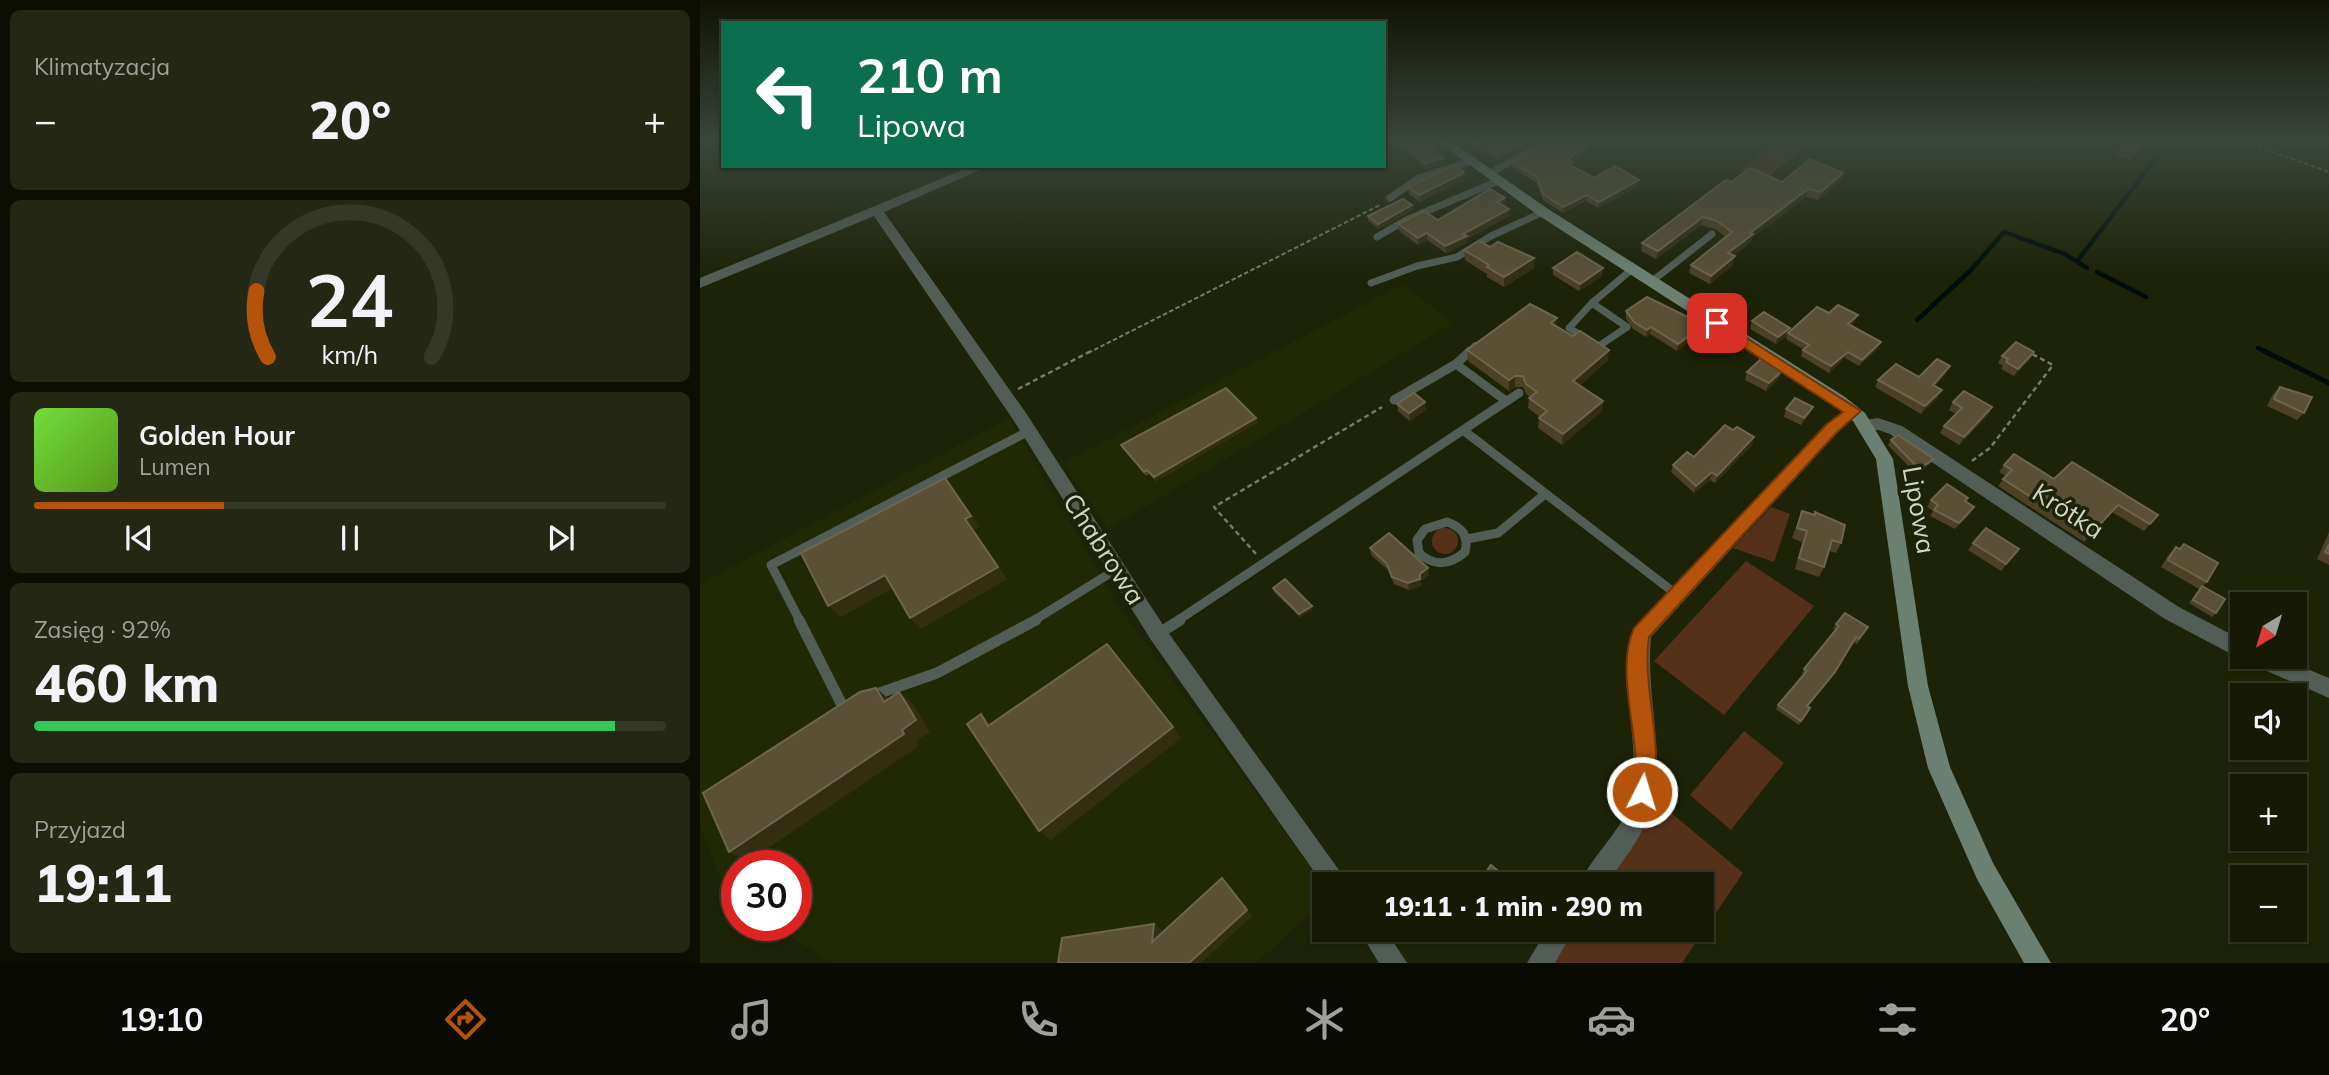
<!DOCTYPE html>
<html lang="pl">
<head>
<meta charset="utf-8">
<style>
	body { margin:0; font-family:Mulish,sans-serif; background:#232713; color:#f1f3f6; height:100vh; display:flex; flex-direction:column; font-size:26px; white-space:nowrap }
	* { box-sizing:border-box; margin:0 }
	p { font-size:23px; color:#9ea19a }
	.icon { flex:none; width:38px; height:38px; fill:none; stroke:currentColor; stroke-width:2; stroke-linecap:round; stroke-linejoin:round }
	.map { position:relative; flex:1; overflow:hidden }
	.panel { display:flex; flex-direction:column; gap:10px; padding:10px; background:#0c0e03; width:700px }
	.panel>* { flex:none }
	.top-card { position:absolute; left:21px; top:21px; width:665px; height:147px; border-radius:0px; box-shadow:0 2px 5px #0004,0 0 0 2px #353827; background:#0b6e4f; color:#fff; overflow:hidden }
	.needle { width:46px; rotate:218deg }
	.controls { position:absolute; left:1530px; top:592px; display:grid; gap:14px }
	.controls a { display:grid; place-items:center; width:77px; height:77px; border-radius:0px; background:#161a05; box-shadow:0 2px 5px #0004,0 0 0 2px #353827; font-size:35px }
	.speed { position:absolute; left:21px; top:850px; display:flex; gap:14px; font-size:35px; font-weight:700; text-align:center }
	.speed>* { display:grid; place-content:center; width:91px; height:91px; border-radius:50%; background:#161a05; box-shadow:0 2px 5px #0004,0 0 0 2px #353827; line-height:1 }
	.speed .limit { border:10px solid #d22; background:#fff; color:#111 }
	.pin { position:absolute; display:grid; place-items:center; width:60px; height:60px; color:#fff; margin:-30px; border-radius:14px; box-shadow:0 4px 10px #0006 }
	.me { position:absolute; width:77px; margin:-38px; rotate:5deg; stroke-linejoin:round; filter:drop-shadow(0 0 5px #0008) }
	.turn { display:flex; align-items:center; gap:24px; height:147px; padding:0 21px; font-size:32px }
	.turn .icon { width:91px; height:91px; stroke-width:2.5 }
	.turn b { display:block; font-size:49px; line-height:60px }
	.big { font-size:52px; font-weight:800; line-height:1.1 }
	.panel .tile { flex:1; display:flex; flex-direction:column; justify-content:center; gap:10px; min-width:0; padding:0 24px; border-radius:10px; background:#232713 }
	.panel .dial { align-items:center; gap:0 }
	.dial svg { height:182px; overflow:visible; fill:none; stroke:#353827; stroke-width:7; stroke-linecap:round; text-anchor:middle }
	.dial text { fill:#f1f3f6; stroke:none }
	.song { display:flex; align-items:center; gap:21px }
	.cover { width:84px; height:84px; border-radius:10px; background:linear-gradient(135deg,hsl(100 70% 55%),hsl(90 70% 35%)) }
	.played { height:7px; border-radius:4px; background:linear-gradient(90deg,#b45309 30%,#353827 30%) }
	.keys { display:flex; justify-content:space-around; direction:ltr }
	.heat { display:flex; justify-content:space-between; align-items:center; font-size:38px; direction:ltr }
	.charge { height:10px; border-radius:5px; background:linear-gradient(90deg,#34c759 92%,#353827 0) }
	.trip { position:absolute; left:612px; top:872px; width:402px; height:70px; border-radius:0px; background:#161a05; box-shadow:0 2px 5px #0004,0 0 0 2px #353827; font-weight:800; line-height:70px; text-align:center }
	.tab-bar { display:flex; height:112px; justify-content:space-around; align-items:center; background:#090a02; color:#9ea19a }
	.tab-bar .icon { width:49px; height:49px }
	.tab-bar .selected { color:#b45309 }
	.tab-bar b { font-size:32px; color:#f1f3f6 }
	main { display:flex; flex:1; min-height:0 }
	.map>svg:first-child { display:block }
	.built { fill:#212904 }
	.green { fill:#56311a }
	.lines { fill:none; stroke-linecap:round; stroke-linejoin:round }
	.stream-far1 { stroke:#000c0b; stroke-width:4.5 }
	.stream { stroke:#000c0b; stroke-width:5 }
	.path-far1 { stroke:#767b65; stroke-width:2; stroke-dasharray:4.5 2.5; stroke-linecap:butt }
	.path { stroke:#767b65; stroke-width:2.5; stroke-dasharray:5 3.5; stroke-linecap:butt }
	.lane-far2 { stroke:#515d55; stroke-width:7 }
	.lane-far1 { stroke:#515d55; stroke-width:9 }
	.lane { stroke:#515d55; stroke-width:11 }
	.street { fill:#515d55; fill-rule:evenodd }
	.secondary { fill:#6c8072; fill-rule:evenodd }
	.wall { fill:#4c4025 }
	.shaded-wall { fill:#332e12 }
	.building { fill:#5a5036; stroke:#6d654c; stroke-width:2 }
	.route { fill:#b45309; stroke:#753606; stroke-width:2 }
	.labels { text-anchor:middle; stroke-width:7; stroke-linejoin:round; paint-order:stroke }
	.street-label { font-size:26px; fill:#d0d5c4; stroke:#1d2307 }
</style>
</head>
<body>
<main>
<section class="panel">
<div class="tile"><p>Klimatyzacja</p>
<div class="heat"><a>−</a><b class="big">20°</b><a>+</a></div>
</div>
<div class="tile dial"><svg viewBox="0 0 100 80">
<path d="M14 69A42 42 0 1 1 86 69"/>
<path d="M14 69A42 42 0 0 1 9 40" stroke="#b45309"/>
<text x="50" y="56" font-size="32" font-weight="700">24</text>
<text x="50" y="72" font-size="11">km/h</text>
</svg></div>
<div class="tile">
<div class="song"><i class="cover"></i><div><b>Golden Hour</b><p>Lumen</p></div></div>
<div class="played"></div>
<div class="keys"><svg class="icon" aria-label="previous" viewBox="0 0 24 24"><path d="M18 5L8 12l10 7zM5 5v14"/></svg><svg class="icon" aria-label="pause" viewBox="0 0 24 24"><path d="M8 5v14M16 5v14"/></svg><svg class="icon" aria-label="next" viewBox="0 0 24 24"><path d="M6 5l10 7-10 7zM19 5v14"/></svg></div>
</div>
<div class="tile"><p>Zasięg · 92%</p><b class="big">460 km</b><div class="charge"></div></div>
<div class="tile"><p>Przyjazd</p><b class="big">19:11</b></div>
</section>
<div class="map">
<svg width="1629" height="963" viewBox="0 0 1629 963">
	<rect width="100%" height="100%" fill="#1d2307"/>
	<g class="built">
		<path d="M703,284L753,323L408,529L363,463Z"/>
		<path d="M309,418L421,610L625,887V900L556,963H133L73,926H96V866H37V903L27,897L0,826V584Z"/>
	</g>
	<g class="green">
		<path d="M1076,142H1106L1101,151L1066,179L1040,170Z"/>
		<path d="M1071,507L1090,514L1074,562L1033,548Z"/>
		<circle cx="745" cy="541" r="13"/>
		<path d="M1046,561L1114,606L1024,715L954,661Z"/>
		<path d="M1044,731L1084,763L1031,830L990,795Z"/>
		<path d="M951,796L1043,873L982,963H852L873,929H1003V884H902Z"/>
	</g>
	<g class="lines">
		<g class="stream-far1">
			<path d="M1378,260L1468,142"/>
			<path d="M1397,272L1446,297"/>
			<path d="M1217,320L1271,270L1304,232L1365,254L1387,268"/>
			<path d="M1558,348L1568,353"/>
		</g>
		<path class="stream" d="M1564,351L1629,383"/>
		<g class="path-far1">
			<path d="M1545,142L1629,172"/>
			<path d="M388,353L680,205"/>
		</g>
		<g class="path">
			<path d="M318,389L391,351"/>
			<path d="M1272,461L1290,448L1353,365L1332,354"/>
			<path d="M556,554L514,507L682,407"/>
		</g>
		<g class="lane-far2">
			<path d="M789,174L845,142"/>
			<path d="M690,198L719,178L771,161"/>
			<path d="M677,237L706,220L798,181"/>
			<path d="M951,282L1012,234"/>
			<path d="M671,283L717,266L757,257L791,236L843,212"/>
			<path d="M892,303L927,327L899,346L869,328Z"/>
			<path d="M892,303L931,270"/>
			<path d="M768,353L775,346"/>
		</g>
		<g class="lane-far1">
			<path d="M756,364L770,351"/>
			<path d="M694,400L756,364L806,401"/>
			<path d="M763,430L819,393"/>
			<path d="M747,522C762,527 769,536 765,552C750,565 734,567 719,553L717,540L725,529Z"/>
			<path d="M767,539L798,533L845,494"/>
			<path d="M100,621L71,565L329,431"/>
			<path d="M333,621L417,569"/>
			<path d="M477,621L763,430L976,594"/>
		</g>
		<g class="lane">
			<path d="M99,620L144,709"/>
			<path d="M458,634L480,620"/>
			<path d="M171,696L237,673L336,620"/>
		</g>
		<g class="street">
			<path d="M272,166H289L184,212L326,413L465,628L649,884H625V887L451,640L314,421L174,216L0,288V278Z"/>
			<path d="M1153,405L1161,411L1138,432L951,637C945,696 968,758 949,815C940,840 922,862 906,884H880C893,852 925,830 932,795C941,748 916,666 934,628L1126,424Z"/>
			<path d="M1178,418L1202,426L1479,607L1542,640V656H1576L1629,678V698L1546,662L1544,658L1535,656L1465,619L1190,434L1178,430L1164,431L1156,425L1158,421Z"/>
			<path d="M658,929H685L707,963H679Z"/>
			<path d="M847,929H874L855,963H827Z"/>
		</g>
		<path class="secondary" d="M739,142H752L848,209L1145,397L1165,413L1193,459L1228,686L1250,767L1293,863L1351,963H1324L1277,879L1228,768L1208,686L1176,459L1153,421L1133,405L838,215Z"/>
	</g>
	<g class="wall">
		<path d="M690,142H742L744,149L736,152L743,164L726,169L709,154Z"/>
		<path d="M762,142H837L799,161Z"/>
		<path d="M1424,142H1447L1430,160L1416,155L1425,142Z"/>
		<path d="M886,153L873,162L872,166L894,178L938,186L898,208L886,201L863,213L843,200L837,183L812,168V162Z"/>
		<path d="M764,173L765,180L720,202L709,194L708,187Z"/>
		<path d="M1143,173L1141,181L1118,200L1106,197L1052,238L1051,242L1033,256V265L1010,284L989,273L991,265L1026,237L1015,229L1001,225L956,259L941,251L942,243L1031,182H1082Z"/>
		<path d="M805,198V205L803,206L809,209V216L767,239V243L746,253L727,240L718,245L699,231L698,224L738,220Z"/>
		<path d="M712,205L713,210L679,229L668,221V216Z"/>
		<path d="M790,247L834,258V268L804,287L787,277V274L765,260L764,250Z"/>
		<path d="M853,268L902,276L879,291L853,275Z"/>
		<path d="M926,311L1002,332L977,351L950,334L946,337L933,329L926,319Z"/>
		<path d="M1129,313L1158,315L1155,321L1151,326L1178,348L1159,366L1145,358L1129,373L1101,356L1103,349L1086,339L1087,336L1076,344L1050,329L1052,321L1090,328L1089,332Z"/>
		<path d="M856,326L908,360L879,386L903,401L902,411L862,445L838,428L839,418L840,417L828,408L829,398L830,397L826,394L823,387H815L809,391L768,361L767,350Z"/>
		<path d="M1334,352L1330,359L1314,376L1301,369L1303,366L1298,363L1302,356Z"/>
		<path d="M1082,371L1079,378L1066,391L1045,380L1047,372Z"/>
		<path d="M1246,373L1235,386L1238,397L1221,414L1175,387L1178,380L1219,377Z"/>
		<path d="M1580,387L1604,413L1597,420L1567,406L1573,394Z"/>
		<path d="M725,402L726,410L710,421L698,411L697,404Z"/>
		<path d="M1253,402L1292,407L1288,415L1259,445L1240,433L1244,426L1256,414L1249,410Z"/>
		<path d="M1086,409L1110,414L1101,425L1084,417Z"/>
		<path d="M558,422L456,481L449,474L446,476L421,445Z"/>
		<path d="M1191,440L1234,459L1230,464L1216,474L1188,445Z"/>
		<path d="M1052,445L1015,483L1010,480L994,493L971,472L973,465L994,457Z"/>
		<path d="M1304,465L1354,479L1458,515L1444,531L1412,512L1384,542L1298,486L1306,476L1299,472Z"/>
		<path d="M1268,498L1266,501L1270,514L1255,529L1230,516L1233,511L1227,507L1231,500Z"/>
		<path d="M1102,511L1141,543L1136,553L1129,551L1124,567L1119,577L1095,569L1102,542L1092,538Z"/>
		<path d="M1629,532V565L1617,559Z"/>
		<path d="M1273,543L1319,549L1301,571L1268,550Z"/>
		<path d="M1484,544L1507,582L1503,586L1516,613L1512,617L1489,603L1499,589L1461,567L1469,554L1476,547L1479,549Z"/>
		<path d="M670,548L729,575L721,581V586L709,590L694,584L688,570L671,555Z"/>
		<path d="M573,588L613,609L600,617L574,592Z"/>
		<path d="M1136,624L1168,627L1157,644L1154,642L1132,677L1108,706L1110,708L1099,725L1076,709L1078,705L1104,675L1102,674L1104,669L1136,630L1133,629Z"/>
	</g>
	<g class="shaded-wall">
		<path d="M826,142H837L799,161V155Z"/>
		<path d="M1444,142H1447L1430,160L1435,152Z"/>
		<path d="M743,143L744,149L731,154L730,148Z"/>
		<path d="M886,147V153L873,162L872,168L868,170V159Z"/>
		<path d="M743,158V164L726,169L725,163Z"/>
		<path d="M639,166H650L640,171Z"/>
		<path d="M764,173L765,180L720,202L719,195Z"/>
		<path d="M1143,173L1141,181L1118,200L1121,192Z"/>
		<path d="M939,180L938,186L898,208L899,202Z"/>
		<path d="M1108,189L1106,197L1052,238L1051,242L1026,261L1028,253L1050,233Z"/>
		<path d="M887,195L886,201L863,213V207Z"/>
		<path d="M805,198V205L797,209V202Z"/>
		<path d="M712,205L713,210L679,229L678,224Z"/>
		<path d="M809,209V216L767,239V243L746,253L745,246L763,234Z"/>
		<path d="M1003,217L1001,225L956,259L958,251Z"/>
		<path d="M727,233V240L718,245V238Z"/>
		<path d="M1035,256L1033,265L1010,284L1011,276Z"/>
		<path d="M834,258V268L804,287V277Z"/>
		<path d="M903,268L902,276L879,291L880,284Z"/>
		<path d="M1158,315L1155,321L1146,330L1148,324Z"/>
		<path d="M857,318L856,328L851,323Z"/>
		<path d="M1004,325L1002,332L977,351L978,344Z"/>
		<path d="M951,327L950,334L946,337L947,330Z"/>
		<path d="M1090,328L1087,336L1076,344L1078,337Z"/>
		<path d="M1181,342L1178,348L1159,366L1162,360Z"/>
		<path d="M909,350L908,360L872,392L873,381Z"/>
		<path d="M1148,352L1145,358L1129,373L1131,366Z"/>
		<path d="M1334,352L1330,359L1314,376L1318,369Z"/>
		<path d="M1250,366L1246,373L1229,392L1233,385Z"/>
		<path d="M1082,371L1079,378L1066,391L1069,383Z"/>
		<path d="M815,376V387L809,391V380Z"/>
		<path d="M1242,390L1238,397L1221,414L1225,406Z"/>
		<path d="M903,401L902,411L862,445L863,434Z"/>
		<path d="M725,402L726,410L710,421L709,413Z"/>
		<path d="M1113,407L1110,414L1101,425L1104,418Z"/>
		<path d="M1292,407L1288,415L1259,445L1264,437Z"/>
		<path d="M556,418L558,422L456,481L454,477Z"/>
		<path d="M1054,437L1052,445L1015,483L1017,476Z"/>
		<path d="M1234,459L1230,464L1216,474L1219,469Z"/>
		<path d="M1012,472L1010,480L994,493L996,486Z"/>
		<path d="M245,478L280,527L274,530L307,579L221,629L210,618L265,519Z"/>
		<path d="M1274,507L1270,514L1255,529L1259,523Z"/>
		<path d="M728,568L729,575L721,581V586L709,590L708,583Z"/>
		<path d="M185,575L197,586L141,617L128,606Z"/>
		<path d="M612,606L613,609L600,617L599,614Z"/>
		<path d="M176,688L190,700L184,702Z"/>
		<path d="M199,692L213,704L230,732L216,741L219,746L49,861L29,852L202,730Z"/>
		<path d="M281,714L293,726H288Z"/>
		<path d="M473,727L481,738L351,840L339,831Z"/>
		<path d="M527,885L552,916L501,963H489Z"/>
		<path d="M454,924L462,930L460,947L452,942Z"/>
	</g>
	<g class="building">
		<path d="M699,142H742L743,143L730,148L743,158L725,163L709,148Z"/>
		<path d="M773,142H826L799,155Z"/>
		<path d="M848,142H874L886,147L868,159L873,162L868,164L894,178L915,166L939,180L899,202L887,195L863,207L843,194L837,177L812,162Z"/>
		<path d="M1425,142H1444L1435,152L1420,147Z"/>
		<path d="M1110,159L1143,173L1121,192L1108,189L1050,233L1053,234L1028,253L1035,256L1011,276L991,265L1032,232L1017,221L1003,217L958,251L942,243L1026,180L1031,182L1051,168L1082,182Z"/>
		<path d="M757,164L764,173L719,195L708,187Z"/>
		<path d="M790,189L805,198L797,202L809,209L763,234L767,236L745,246L727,233L718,238L698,224L724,211L738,220Z"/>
		<path d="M703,199L712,205L678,224L668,216Z"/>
		<path d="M779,241L790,247L798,242L834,258L804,277L787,267L789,265L764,250Z"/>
		<path d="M877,252L903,268L880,284L853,268Z"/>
		<path d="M947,297L1004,325L978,344L951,327L947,330L934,322L926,311Z"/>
		<path d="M830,304L857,318L851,323L873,336L880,331L909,350L873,381L903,401L863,434L839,418L847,411L829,398L837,392L826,384L823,376H815L809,380L767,350Z"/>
		<path d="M1138,305L1158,315L1148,324L1181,342L1162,360L1148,352L1131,366L1103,350L1109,345L1088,333L1117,307L1129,313Z"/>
		<path d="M1064,312L1090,328L1078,337L1052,321Z"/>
		<path d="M1316,342L1334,352L1318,369L1306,362L1308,359L1302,356Z"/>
		<path d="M1061,359L1082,371L1069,383L1047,372Z"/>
		<path d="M1237,359L1250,366L1233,385L1242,390L1225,406L1178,380L1196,364L1219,377Z"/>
		<path d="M1580,387L1612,397L1604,413L1574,399Z"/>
		<path d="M526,388L556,418L454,477L447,470L444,472L421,445Z"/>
		<path d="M1264,391L1292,407L1264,437L1244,426L1262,408L1253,402Z"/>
		<path d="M714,393L725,402L709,413L697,404Z"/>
		<path d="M1095,398L1113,407L1104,418L1086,409Z"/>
		<path d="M1025,425L1033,430L1037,427L1054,437L1017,476L1012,472L996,486L973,465L987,452L994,457Z"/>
		<path d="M1198,435L1234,459L1219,469L1191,440Z"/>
		<path d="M1314,454L1354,479L1372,462L1458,515L1450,524L1418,505L1390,535L1303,479L1312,470L1304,465Z"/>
		<path d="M245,478L271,516L265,519L298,567L210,618L185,575L128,606L101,553Z"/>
		<path d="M1247,484L1268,498L1265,501L1274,507L1259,523L1234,510L1238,505L1231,500Z"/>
		<path d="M1102,511L1115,515V512L1145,525L1141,543L1132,540L1124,567L1099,558L1107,531L1097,528Z"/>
		<path d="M1286,528L1319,549L1306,564L1273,543Z"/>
		<path d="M689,533L728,568L720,574V579L708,583L692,577L687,564L670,548Z"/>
		<path d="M1484,544L1518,563L1507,582L1468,560L1476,547L1480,549Z"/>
		<path d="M1629,544V554L1625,552Z"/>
		<path d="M585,579L612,606L599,614L573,588Z"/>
		<path d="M1502,586L1525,599L1516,613L1493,600Z"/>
		<path d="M1145,613L1168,627L1159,639L1156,637L1135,672L1107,706L1110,708L1101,721L1078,705L1107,671L1104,669L1139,626L1136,624Z"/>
		<path d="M407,644L473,727L339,831L267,724L281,714L288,726Z"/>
		<path d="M176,688L184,702L199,692L209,708L216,720L202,730L204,734L29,852L3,793L160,692Z"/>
		<path d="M791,865L814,884H777Z"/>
		<path d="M522,878L547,910L489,963H358L362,938L454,924L452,942Z"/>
	</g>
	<linearGradient id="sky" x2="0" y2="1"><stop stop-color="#101304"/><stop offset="0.51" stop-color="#3a453c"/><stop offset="1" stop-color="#3a453c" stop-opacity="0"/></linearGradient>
	<rect width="1629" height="276" fill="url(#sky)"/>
	<path class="route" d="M1017,319L1161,411L1137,432L949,637C941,689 968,753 949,800L942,803L934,800C930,789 936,780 936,768C936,727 916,667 934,628L1127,424L1143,412L1012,327L1010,323Z"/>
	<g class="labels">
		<g class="street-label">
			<text transform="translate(1219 510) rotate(80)" y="9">Lipowa</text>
			<text transform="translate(1368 511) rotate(33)" y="9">Krótka</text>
			<text transform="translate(404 549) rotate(57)" y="9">Chabrowa</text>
		</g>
	</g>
</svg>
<div class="controls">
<a><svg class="needle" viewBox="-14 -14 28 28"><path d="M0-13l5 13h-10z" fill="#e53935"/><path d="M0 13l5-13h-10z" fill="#9ea19a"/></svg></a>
<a><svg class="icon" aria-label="sound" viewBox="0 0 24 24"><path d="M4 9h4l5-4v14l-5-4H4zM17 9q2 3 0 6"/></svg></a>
<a>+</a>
<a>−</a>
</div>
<div class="speed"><div class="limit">30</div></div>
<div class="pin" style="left:1017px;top:323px;background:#d93025"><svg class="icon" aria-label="arrive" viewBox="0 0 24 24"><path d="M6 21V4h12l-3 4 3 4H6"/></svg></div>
<svg class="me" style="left:942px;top:792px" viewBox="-20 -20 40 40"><circle r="17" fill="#b45309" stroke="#fff" stroke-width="3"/><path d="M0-11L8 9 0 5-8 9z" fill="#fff"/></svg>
<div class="trip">19:11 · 1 min · 290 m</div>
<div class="top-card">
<div class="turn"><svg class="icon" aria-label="left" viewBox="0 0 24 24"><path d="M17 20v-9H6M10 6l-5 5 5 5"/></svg><div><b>210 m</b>Lipowa</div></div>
</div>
</div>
</main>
<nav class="tab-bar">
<b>19:10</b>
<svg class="icon selected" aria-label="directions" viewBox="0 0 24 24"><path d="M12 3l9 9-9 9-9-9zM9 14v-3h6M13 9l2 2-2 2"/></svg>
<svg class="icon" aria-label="music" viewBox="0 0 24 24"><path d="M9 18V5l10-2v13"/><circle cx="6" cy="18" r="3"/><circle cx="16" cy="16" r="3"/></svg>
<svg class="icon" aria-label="phone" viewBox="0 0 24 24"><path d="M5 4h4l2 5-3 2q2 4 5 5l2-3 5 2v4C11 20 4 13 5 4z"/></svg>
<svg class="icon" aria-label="climate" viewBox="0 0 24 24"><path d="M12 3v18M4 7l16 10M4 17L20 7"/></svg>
<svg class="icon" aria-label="car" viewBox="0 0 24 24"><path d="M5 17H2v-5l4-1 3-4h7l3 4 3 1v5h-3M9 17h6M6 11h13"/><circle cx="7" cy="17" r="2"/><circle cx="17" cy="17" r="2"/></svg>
<svg class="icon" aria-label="filters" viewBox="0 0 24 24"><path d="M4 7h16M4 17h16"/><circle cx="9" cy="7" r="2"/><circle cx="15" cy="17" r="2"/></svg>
<b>20°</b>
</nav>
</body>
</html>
